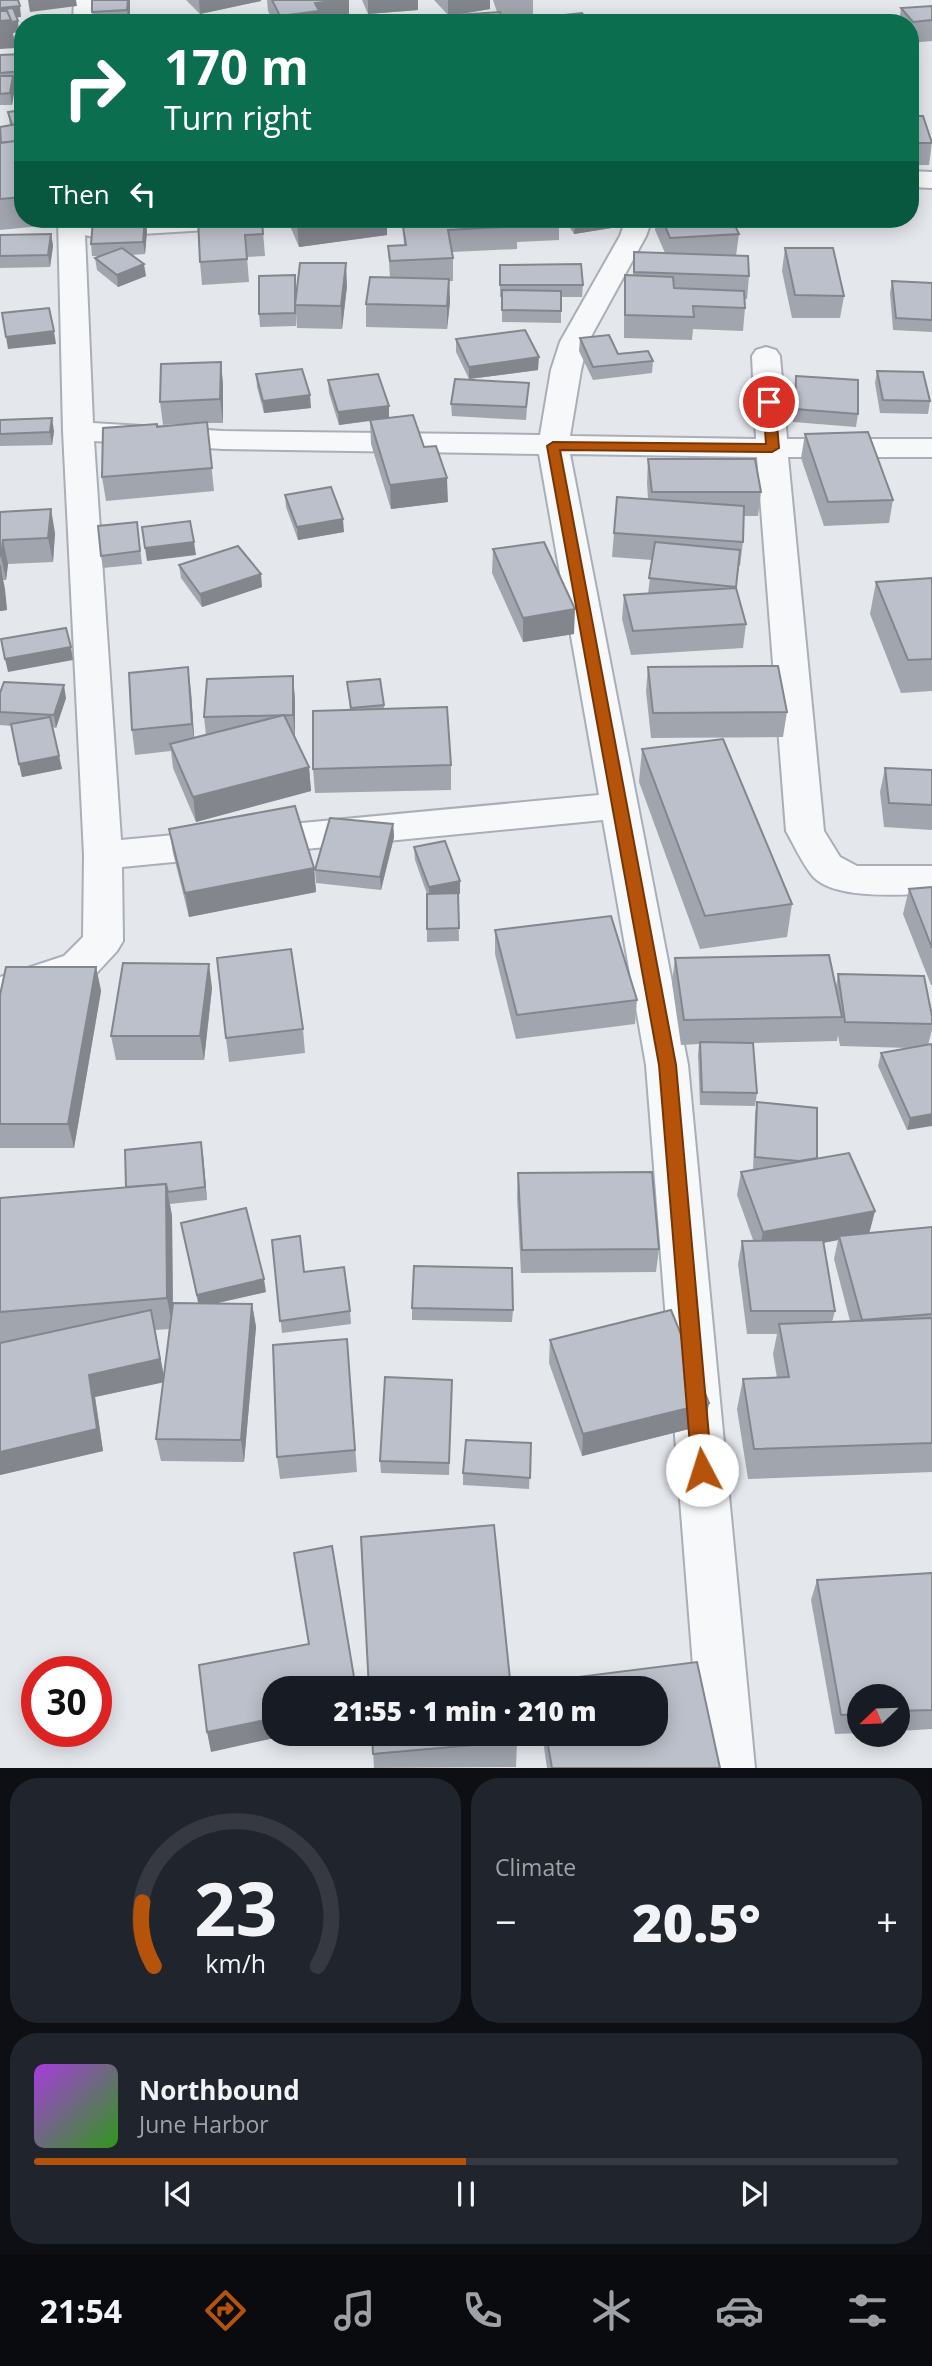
<!DOCTYPE html>
<html lang="en">
<head>
<meta charset="utf-8">
<style>
	body { margin:0; font-family:"Open Sans",sans-serif; background:#20242c; color:#f1f3f6; height:100vh; display:flex; flex-direction:column; font-size:26px; white-space:nowrap }
	* { box-sizing:border-box; margin:0 }
	p { font-size:23px; color:#9ea1a6 }
	.icon { flex:none; width:38px; height:38px; fill:none; stroke:currentColor; stroke-width:2; stroke-linecap:round; stroke-linejoin:round }
	.map { position:relative; height:1768px; overflow:hidden }
	.panel { display:flex; flex-direction:column; gap:10px; padding:10px; background:#0d0f14; flex:1 }
	.panel>* { flex:none }
	.hud { position:absolute; left:14px; top:14px; width:905px; height:214px; border-radius:28px; box-shadow:0 4px 18px #0003; background:#0b6e4f; color:#fff; overflow:hidden }
	.needle { width:46px; rotate:247deg }
	.controls { position:absolute; left:847px; top:1684px; display:grid; gap:14px }
	.controls a { display:grid; place-items:center; width:63px; height:63px; border-radius:50%; background:#171b24; box-shadow:0 4px 18px #0003; font-size:35px }
	.speed { position:absolute; left:21px; top:1656px; display:flex; gap:14px; font-size:35px; font-weight:700; text-align:center }
	.speed>* { display:grid; place-content:center; width:91px; height:91px; border-radius:50%; background:#171b24; box-shadow:0 4px 18px #0003; line-height:1 }
	.speed .limit { border:10px solid #d22; background:#fff; color:#111 }
	.pin { position:absolute; display:grid; place-items:center; width:60px; height:60px; color:#fff; margin:-30px; border:4px solid #fff; border-radius:50%; box-shadow:0 2px 7px #0007 }
	.me { position:absolute; width:77px; margin:-38px; rotate:355deg; stroke-linejoin:round; filter:drop-shadow(0 0 5px #0008) }
	.turn { display:flex; align-items:center; gap:24px; height:147px; padding:0 35px; font-size:32px }
	.turn .icon { width:91px; height:91px; stroke-width:2.5 }
	.turn b { display:block; font-size:49px; line-height:60px }
	.then { display:flex; align-items:center; height:66px; padding:0 35px; background:#0003; gap:14px; font-size:26px }
	.big { font-size:52px; font-weight:800; line-height:1.1 }
	.panel .tile { flex:1; display:flex; flex-direction:column; justify-content:center; gap:10px; min-width:0; padding:0 24px; border-radius:28px; background:#20242c }
	.panel .dial { align-items:center; gap:0 }
	.dial svg { height:182px; overflow:visible; fill:none; stroke:#363941; stroke-width:7; stroke-linecap:round; text-anchor:middle }
	.dial text { fill:#f1f3f6; stroke:none }
	.song { display:flex; align-items:center; gap:21px }
	.cover { width:84px; height:84px; border-radius:10px; background:linear-gradient(135deg,hsl(280 70% 55%),hsl(110 70% 35%)) }
	.played { height:7px; border-radius:4px; background:linear-gradient(90deg,#b45309 50%,#363941 50%) }
	.keys { display:flex; justify-content:space-around; direction:ltr }
	.heat { display:flex; justify-content:space-between; align-items:center; font-size:38px; direction:ltr }
	.panel .tiles { flex:1; display:grid; gap:10px; grid-template-columns:1fr 1fr }
	.tile:last-child { grid-column:span 2 }
	.trip { position:absolute; left:262px; top:1676px; width:406px; height:70px; border-radius:28px; background:#171b24; box-shadow:0 4px 18px #0003; font-weight:800; line-height:70px; text-align:center }
	.tabs { display:flex; height:112px; justify-content:space-around; align-items:center; background:#090b0e; color:#9ea1a6 }
	.tabs .icon { width:49px; height:49px }
	.tabs .selected { color:#b45309 }
	.tabs b { font-size:32px; color:#f1f3f6 }
	.map>svg:first-child { display:block }
	.lines { fill:none; stroke-linecap:round; stroke-linejoin:round }
	.minor-casing { stroke:#a9aeb7; stroke-width:4 }
	.minor { fill:#f7f8fa; fill-rule:evenodd }
	.wall { fill:#a1a5ae; fill-rule:evenodd }
	.shaded-wall { fill:#83868d }
	.building { fill:#bbc0ca; stroke:#83868d; stroke-width:2 }
	.route { fill:#b45309; stroke:#753606; stroke-width:2 }
</style>
</head>
<body>
<div class="map">
<svg width="932" height="1768" viewBox="0 0 932 1768">
	<rect width="100%" height="100%" fill="#e4e7ec"/>
	<g class="lines">
		<defs>
			<g id="minor">
				<path d="M74,0H96L95,23H73Z"/>
				<path d="M910,171L932,172V188L910,187Z"/>
				<path d="M58,219H84V223L131,219H271L267,225L258,227L93,237L85,235L93,423L223,431L540,435L551,370L560,342L620,236L626,219H652L646,236L588,342L581,370L570,436L756,439L752,356L756,350L766,347L776,350L780,356L787,439H932V457H788L824,831L840,857L857,866H932V894C901,894 831,901 811,874C801,861 794,845 786,831L757,457L570,454L688,1065L755,1768H701L646,1065L603,820L122,867L123,941L117,951L92,978L0,1007V977L64,956L83,937L84,855L63,431ZM94,441L223,449L539,454L599,795L121,840Z"/>
			</g>
		</defs>
		<use href="#minor" class="minor-casing"/>
		<use href="#minor" class="minor"/>
	</g>
	<g class="wall">
		<path d="M92,0H130V23H93L92,12Z"/>
		<path d="M186,0H261V1L200,14Z"/>
		<path d="M267,0H349V20L326,23H274L268,11Z"/>
		<path d="M362,0H418V10L368,14Z"/>
		<path d="M434,0H490V9L456,15L497,12L493,0H533V17L503,18L504,23H441V16L448,15Z"/>
		<path d="M932,6V41L910,43V23H899L901,8Z"/>
		<path d="M23,54V83H15V87L12,105H0V55Z"/>
		<path d="M23,110V219H40L41,226L0,230V127L10,125L8,112Z"/>
		<path d="M910,116L932,142L929,165H910Z"/>
		<path d="M86,219H145L147,231L145,254L131,255L146,276L118,287L97,270L95,258L102,256H92L91,244L93,222H87Z"/>
		<path d="M262,219L265,256L247,257L249,282L202,285L200,262Z"/>
		<path d="M289,219H387V235L299,247L290,226Z"/>
		<path d="M394,219H559V240L517,242V249L452,252L453,258V281H449L450,302L447,329L366,327V304L390,278L388,246L404,245L403,227H414V224H395Z"/>
		<path d="M564,219H630V225L574,234Z"/>
		<path d="M656,219H732L739,234L736,256L749,276L747,299H745V308L743,331L693,329L692,340L624,338V298L625,275H633L634,252L665,253L655,230Z"/>
		<path d="M812,219H857L856,225H814Z"/>
		<path d="M51,234L53,246L50,267L0,268V235Z"/>
		<path d="M785,248L844,296L840,318H792L782,271Z"/>
		<path d="M500,265L583,285L582,297H561V323L502,322V297H500Z"/>
		<path d="M295,275L296,301L347,286L342,329L297,328L296,314V326L260,327L259,314Z"/>
		<path d="M892,281L932,283V332L893,330L890,293Z"/>
		<path d="M580,338L618,354L653,361L652,373L593,380L579,351Z"/>
		<path d="M456,339L538,370L469,379L456,352Z"/>
		<path d="M221,362L223,385V423H207L214,491L106,501L102,477L157,427L183,424L163,425L160,402Z"/>
		<path d="M877,371L930,401L928,414L880,413L875,383Z"/>
		<path d="M256,374L311,408L264,413L257,387Z"/>
		<path d="M796,376L858,414L856,427L793,422L795,389Z"/>
		<path d="M328,380L389,406V418L424,447L448,502L391,509L371,444L370,421L339,425L329,393Z"/>
		<path d="M529,383L526,420L452,416L451,404Z"/>
		<path d="M0,420L54,431L52,445L0,446Z"/>
		<path d="M805,434L893,500L889,523L824,526L801,458Z"/>
		<path d="M648,459L761,492L758,516H744L743,542L740,566H739L736,589L746,624L743,648L631,655L622,619L624,595L648,594L652,560L612,557L614,533L648,499L647,483Z"/>
		<path d="M285,495L344,532L298,540L286,507Z"/>
		<path d="M0,512L55,533L53,562L8,564L6,580H3L7,610L0,611Z"/>
		<path d="M137,522L142,564L103,568L101,556Z"/>
		<path d="M493,549L574,634L523,642L492,573Z"/>
		<path d="M179,565L262,587L202,607L181,578Z"/>
		<path d="M932,578V691L901,693L870,614L876,582Z"/>
		<path d="M648,667L787,712L783,737L651,738L646,691Z"/>
		<path d="M293,676L295,700V738L309,767L311,791L196,822L173,768L171,751L135,755L132,730L191,692L194,738L206,735L204,717Z"/>
		<path d="M347,682L384,705V709L451,765V790L315,793L313,769L350,710Z"/>
		<path d="M0,693L66,698L56,728L52,727L62,769L22,777L12,726L0,725Z"/>
		<path d="M642,749L792,904L787,937L700,949L639,782Z"/>
		<path d="M885,768L932,770V830L884,827L880,792Z"/>
		<path d="M393,824L394,837L381,890L316,883L315,870Z"/>
		<path d="M169,829L314,868L316,892L189,917L173,853Z"/>
		<path d="M414,847L460,894H458L459,941L427,942V894L415,860Z"/>
		<path d="M932,887V985H931L903,914L909,889Z"/>
		<path d="M495,930L637,1000L635,1024L516,1039L495,954Z"/>
		<path d="M675,958L836,987L838,974L932,1016V1030L928,1045L931,1044L907,1130L878,1066L881,1053L910,1048L840,1046L838,1035L837,1041L753,1043L757,1093L755,1106L700,1105L698,1055L699,1044L681,1045L672,983Z"/>
		<path d="M96,967L101,991L74,1148H0V995Z"/>
		<path d="M212,988L204,1060H116L111,1036Z"/>
		<path d="M303,1029L305,1053L229,1062L226,1038Z"/>
		<path d="M757,1102L875,1211L869,1233L932,1227V1472L748,1479L737,1409L743,1379L777,1378L773,1354L777,1334H747L738,1264L742,1241L753,1240L737,1195L741,1172L753,1170L755,1115ZM838,1240L834,1259L850,1321L832,1322L835,1311L823,1243Z"/>
		<path d="M203,1155L207,1200L170,1204L172,1216L173,1303H198L181,1223L266,1292L214,1304H252L256,1327L244,1462L161,1461L156,1439L163,1382L95,1397L103,1451L0,1475V1198L126,1187ZM169,1329L164,1376L155,1330Z"/>
		<path d="M518,1173L659,1249L656,1272L521,1273L517,1197Z"/>
		<path d="M272,1240L304,1272L350,1311L351,1324L282,1333Z"/>
		<path d="M412,1308L513,1310L512,1322L412,1320Z"/>
		<path d="M347,1339L357,1472L280,1479L277,1457Z"/>
		<path d="M550,1340L709,1403L705,1425L582,1456L549,1363Z"/>
		<path d="M452,1380L449,1475L381,1473L380,1461Z"/>
		<path d="M531,1443L529,1489L463,1485V1473Z"/>
		<path d="M932,1573V1729L898,1731V1696H859V1733L835,1734L811,1600L817,1580Z"/>
		<path d="M697,1662L720,1768H547L542,1734H656V1689H538V1682Z"/>
		<path d="M372,1734L517,1741L516,1767L374,1768Z"/>
	</g>
	<g class="shaded-wall">
		<path d="M28,0H76L77,6L30,12Z"/>
		<path d="M128,0H130V23H129L127,10Z"/>
		<path d="M199,0H261V1L200,14Z"/>
		<path d="M343,0H349V20L326,23H281L280,16L315,3Z"/>
		<path d="M368,0H418V10L368,14Z"/>
		<path d="M448,0H490V9L448,16Z"/>
		<path d="M20,6L21,17L0,19V8Z"/>
		<path d="M11,20L18,21L19,32L13,33L16,48L0,49V21Z"/>
		<path d="M13,76L15,87L12,105L10,93Z"/>
		<path d="M23,145V168L4,149Z"/>
		<path d="M145,219L147,231L145,254L143,242Z"/>
		<path d="M339,219H387V235L299,247L297,224Z"/>
		<path d="M593,219H630V225L574,234L575,222Z"/>
		<path d="M51,234L53,246L50,267L48,255Z"/>
		<path d="M346,263L347,286L342,329L341,306Z"/>
		<path d="M144,264L146,276L118,287L117,275Z"/>
		<path d="M449,279L450,302L447,329V306Z"/>
		<path d="M54,331L56,344L8,349L6,337Z"/>
		<path d="M539,357L538,370L469,379V367Z"/>
		<path d="M221,362L223,385V423L220,399Z"/>
		<path d="M310,395L311,408L264,413L263,401Z"/>
		<path d="M389,406V418L339,425L338,412Z"/>
		<path d="M52,418L54,431L52,445L50,432Z"/>
		<path d="M447,478L448,502L391,509L390,485Z"/>
		<path d="M51,509L55,533L53,562L48,538Z"/>
		<path d="M343,519L344,532L298,540L297,527Z"/>
		<path d="M3,540L8,564L6,580L1,556Z"/>
		<path d="M194,542L196,555L147,561L145,548Z"/>
		<path d="M0,565L5,589L7,610L0,611Z"/>
		<path d="M261,574L262,587L202,607L200,594Z"/>
		<path d="M575,609L574,634L523,642V618Z"/>
		<path d="M71,647L73,660L8,672L5,659Z"/>
		<path d="M188,667L191,692L195,749L192,724Z"/>
		<path d="M293,676L295,700V739L293,715Z"/>
		<path d="M64,685L66,698L56,728L54,715Z"/>
		<path d="M59,756L62,769L22,777L19,764Z"/>
		<path d="M309,767L311,791L196,822L193,797Z"/>
		<path d="M393,824L394,837L381,890L380,877Z"/>
		<path d="M314,868L316,892L189,917L185,893Z"/>
		<path d="M460,881V894L430,901L429,887Z"/>
		<path d="M209,964L212,988L204,1060L200,1036Z"/>
		<path d="M96,967L101,991L74,1148L68,1124Z"/>
		<path d="M932,1114V1126L907,1130L910,1118Z"/>
		<path d="M201,1142L203,1155L207,1200L205,1187Z"/>
		<path d="M166,1184L172,1216L173,1329L167,1298Z"/>
		<path d="M875,1211L869,1234L839,1236L838,1240L758,1255L763,1232Z"/>
		<path d="M264,1279L266,1292L199,1307L197,1295Z"/>
		<path d="M252,1304L256,1327L244,1462L241,1440Z"/>
		<path d="M151,1310L165,1382L95,1397L103,1451L0,1475V1452L89,1375Z"/>
		<path d="M709,1403L705,1425L582,1456L583,1434Z"/>
		<path d="M275,1718V1734H293L211,1752L207,1732Z"/>
	</g>
	<g class="building">
		<path d="M0,0H18L20,6L0,8Z"/>
		<path d="M92,0H128L127,10L92,12Z"/>
		<path d="M272,0H343L315,3L319,11L280,16Z"/>
		<path d="M932,6V20L913,22L901,8Z"/>
		<path d="M13,8L18,21L11,22L7,11H0V10Z"/>
		<path d="M0,11H7L11,20L0,21Z"/>
		<path d="M500,12L504,23H444L441,16Z"/>
		<path d="M582,13L588,23H539L536,18Z"/>
		<path d="M265,16L268,23H242L240,19Z"/>
		<path d="M23,54V71L0,73V55Z"/>
		<path d="M0,76H13L10,93L0,94Z"/>
		<path d="M23,110V123L12,125L8,112Z"/>
		<path d="M910,116H923L932,143H910Z"/>
		<path d="M23,123V145L17,146L16,141L1,143L0,127Z"/>
		<path d="M16,141L18,154L23,153V197L0,199V143Z"/>
		<path d="M145,219L143,242L91,244L93,220Z"/>
		<path d="M198,219H262L263,234L245,235L247,259L200,262Z"/>
		<path d="M295,219H339L297,224Z"/>
		<path d="M416,219H530H516L518,226L448,230L453,258L390,261L388,246L406,245L403,227H418Z"/>
		<path d="M573,219H593L575,222Z"/>
		<path d="M662,219H732L739,234L670,238Z"/>
		<path d="M51,234L48,255L0,256V235Z"/>
		<path d="M122,248L144,264L117,275L95,258Z"/>
		<path d="M785,248H833L844,296L795,295Z"/>
		<path d="M634,252L748,256L749,276L634,272Z"/>
		<path d="M300,263H346L341,306L295,305Z"/>
		<path d="M581,264L583,285H500V265Z"/>
		<path d="M295,275V313L259,314V276Z"/>
		<path d="M625,275L673,277L674,288L744,291L745,308L693,306L694,317L625,315Z"/>
		<path d="M370,277L449,279L447,306L366,304Z"/>
		<path d="M892,281L932,283V320L896,318Z"/>
		<path d="M502,290L561,291V311L502,310Z"/>
		<path d="M49,308L54,331L6,337L2,313Z"/>
		<path d="M525,330L539,357L469,367L456,339Z"/>
		<path d="M609,335L618,354L648,351L653,361L593,367L580,338Z"/>
		<path d="M221,362L220,399L160,402L161,364Z"/>
		<path d="M302,369L310,395L263,401L256,374Z"/>
		<path d="M877,371L923,372L930,401L883,400Z"/>
		<path d="M378,374L389,406L338,412L328,380Z"/>
		<path d="M796,376L858,380V414L795,409Z"/>
		<path d="M455,379L529,383L526,407L451,404Z"/>
		<path d="M413,415L424,447L436,446L447,478L390,485L370,420Z"/>
		<path d="M52,418L50,432L0,434V420Z"/>
		<path d="M207,422L212,468L102,477L103,428L157,424V427Z"/>
		<path d="M868,432L893,500L828,502L805,434Z"/>
		<path d="M648,459H755L761,492H652Z"/>
		<path d="M331,487L343,519L297,527L285,495Z"/>
		<path d="M617,497L744,506L743,542L614,533Z"/>
		<path d="M51,509L48,538L3,540L1,556H0V512Z"/>
		<path d="M190,521L194,542L145,548L142,527Z"/>
		<path d="M137,522L140,551L101,556L98,526Z"/>
		<path d="M544,542L575,609L523,618L493,549Z"/>
		<path d="M655,542L740,550L736,587L649,578Z"/>
		<path d="M238,546L261,574L200,594L179,565Z"/>
		<path d="M0,565L2,586L0,587Z"/>
		<path d="M932,578V659L908,660L876,582Z"/>
		<path d="M736,588L746,624L633,631L624,595Z"/>
		<path d="M66,628L71,647L5,659L1,639Z"/>
		<path d="M778,666L787,712L653,713L648,667Z"/>
		<path d="M188,667L192,724L132,730L129,673Z"/>
		<path d="M293,676V715L204,717L207,679Z"/>
		<path d="M380,679L384,705L351,708L347,682Z"/>
		<path d="M4,682L64,685L54,715L0,712V693Z"/>
		<path d="M447,707L451,765L313,769V711Z"/>
		<path d="M284,715L309,767L193,797L170,744Z"/>
		<path d="M50,717L59,756L19,764L11,724Z"/>
		<path d="M723,739L792,904L705,916L642,749Z"/>
		<path d="M885,768L932,770V805L889,803Z"/>
		<path d="M295,806L314,868L185,893L169,829Z"/>
		<path d="M330,818L393,824L380,877L315,870Z"/>
		<path d="M445,841L460,881L429,887L414,847Z"/>
		<path d="M932,887V948L909,889Z"/>
		<path d="M458,893L459,928L427,929V894Z"/>
		<path d="M611,916L637,1000L517,1015L495,930Z"/>
		<path d="M291,949L303,1029L226,1038L217,958Z"/>
		<path d="M829,955L842,1017L684,1020L675,958Z"/>
		<path d="M123,963L209,964L200,1036H111Z"/>
		<path d="M6,967H96L68,1124H0V995Z"/>
		<path d="M838,974L924,976L932,1016V1024L845,1022Z"/>
		<path d="M700,1042L753,1043L757,1093L702,1092Z"/>
		<path d="M931,1044L932,1046V1114L910,1118L881,1053Z"/>
		<path d="M757,1102L817,1108V1158L799,1161L755,1157Z"/>
		<path d="M201,1142L205,1187L168,1192L166,1184L126,1187L125,1150Z"/>
		<path d="M849,1153L875,1211L763,1232L741,1172Z"/>
		<path d="M652,1172L659,1249L522,1250L518,1173Z"/>
		<path d="M166,1184L167,1298L0,1312V1198Z"/>
		<path d="M246,1208L264,1279L197,1295L181,1223Z"/>
		<path d="M932,1227V1314L862,1320L839,1236Z"/>
		<path d="M300,1236L304,1272L344,1267L350,1311L280,1321L272,1240Z"/>
		<path d="M823,1240L835,1311H751L742,1241Z"/>
		<path d="M414,1266L512,1268L513,1310L412,1308Z"/>
		<path d="M173,1303L252,1304L241,1440L156,1439Z"/>
		<path d="M151,1310L160,1359L89,1375L97,1429L0,1452V1343Z"/>
		<path d="M671,1310L709,1403L583,1434L550,1340Z"/>
		<path d="M932,1318V1443L754,1449L743,1379L789,1377L779,1324Z"/>
		<path d="M347,1339L355,1450L277,1457L273,1345Z"/>
		<path d="M385,1377L452,1380L449,1463L380,1461Z"/>
		<path d="M466,1440L531,1443L530,1478L463,1473Z"/>
		<path d="M494,1525L511,1689H369L361,1537Z"/>
		<path d="M332,1546L356,1689H275V1718L207,1732L199,1665L309,1644L294,1553Z"/>
		<path d="M932,1573V1710L898,1711V1696H859V1714L841,1715L817,1580Z"/>
		<path d="M697,1662L720,1768H552L546,1734H656V1689H539L538,1682Z"/>
		<path d="M372,1734H516L517,1741L373,1754Z"/>
	</g>
	<path class="route" d="M769,398L775,402L779,448L772,452L560,450L676,1065L712,1470L709,1477L702,1480L695,1477L692,1470L659,1065L547,446L553,442L766,444L763,402Z"/>
</svg>
<div class="controls">
<a><svg class="needle" viewBox="-14 -14 28 28"><path d="M0-13l5 13h-10z" fill="#e53935"/><path d="M0 13l5-13h-10z" fill="#9ea1a6"/></svg></a>
</div>
<div class="speed"><div class="limit">30</div></div>
<div class="pin" style="left:769px;top:402px;background:#d93025"><svg class="icon" aria-label="arrive" viewBox="0 0 24 24"><path d="M6 21V4h12l-3 4 3 4H6"/></svg></div>
<svg class="me" style="left:702px;top:1470px" viewBox="-20 -20 40 40"><circle r="19" fill="#fff"/><path d="M0-13L10 11 0 6-10 11z" fill="#b45309"/></svg>
<div class="trip">21:55 · 1 min · 210 m</div>
<div class="hud">
<div class="turn"><svg class="icon" aria-label="right" viewBox="0 0 24 24"><path d="M7 20v-9h11M14 6l5 5-5 5"/></svg><div><b>170 m</b>Turn right</div></div>
<div class="then">Then<svg class="icon" aria-label="left" viewBox="0 0 24 24"><path d="M17 20v-9H6M10 6l-5 5 5 5"/></svg></div>
</div>
</div>
<section class="panel">
<div class="tiles">
<div class="tile dial"><svg viewBox="0 0 100 80">
<path d="M14 69A42 42 0 1 1 86 69"/>
<path d="M14 69A42 42 0 0 1 9 41" stroke="#b45309"/>
<text x="50" y="56" font-size="32" font-weight="700">23</text>
<text x="50" y="72" font-size="11">km/h</text>
</svg></div>
<div class="tile"><p>Climate</p>
<div class="heat"><a>−</a><b class="big">20.5°</b><a>+</a></div>
</div>
<div class="tile">
<div class="song"><i class="cover"></i><div><b>Northbound</b><p>June Harbor</p></div></div>
<div class="played"></div>
<div class="keys"><svg class="icon" aria-label="previous" viewBox="0 0 24 24"><path d="M18 5L8 12l10 7zM5 5v14"/></svg><svg class="icon" aria-label="pause" viewBox="0 0 24 24"><path d="M8 5v14M16 5v14"/></svg><svg class="icon" aria-label="next" viewBox="0 0 24 24"><path d="M6 5l10 7-10 7zM19 5v14"/></svg></div>
</div>
</div>
</section>
<nav class="tabs">
<b>21:54</b>
<svg class="icon selected" aria-label="directions" viewBox="0 0 24 24"><path d="M12 3l9 9-9 9-9-9zM9 14v-3h6M13 9l2 2-2 2"/></svg>
<svg class="icon" aria-label="music" viewBox="0 0 24 24"><path d="M9 18V5l10-2v13"/><circle cx="6" cy="18" r="3"/><circle cx="16" cy="16" r="3"/></svg>
<svg class="icon" aria-label="phone" viewBox="0 0 24 24"><path d="M5 4h4l2 5-3 2q2 4 5 5l2-3 5 2v4C11 20 4 13 5 4z"/></svg>
<svg class="icon" aria-label="climate" viewBox="0 0 24 24"><path d="M12 3v18M4 7l16 10M4 17L20 7"/></svg>
<svg class="icon" aria-label="car" viewBox="0 0 24 24"><path d="M5 17H2v-5l4-1 3-4h7l3 4 3 1v5h-3M9 17h6M6 11h13"/><circle cx="7" cy="17" r="2"/><circle cx="17" cy="17" r="2"/></svg>
<svg class="icon" aria-label="filters" viewBox="0 0 24 24"><path d="M4 7h16M4 17h16"/><circle cx="9" cy="7" r="2"/><circle cx="15" cy="17" r="2"/></svg>
</nav>
</body>
</html>
